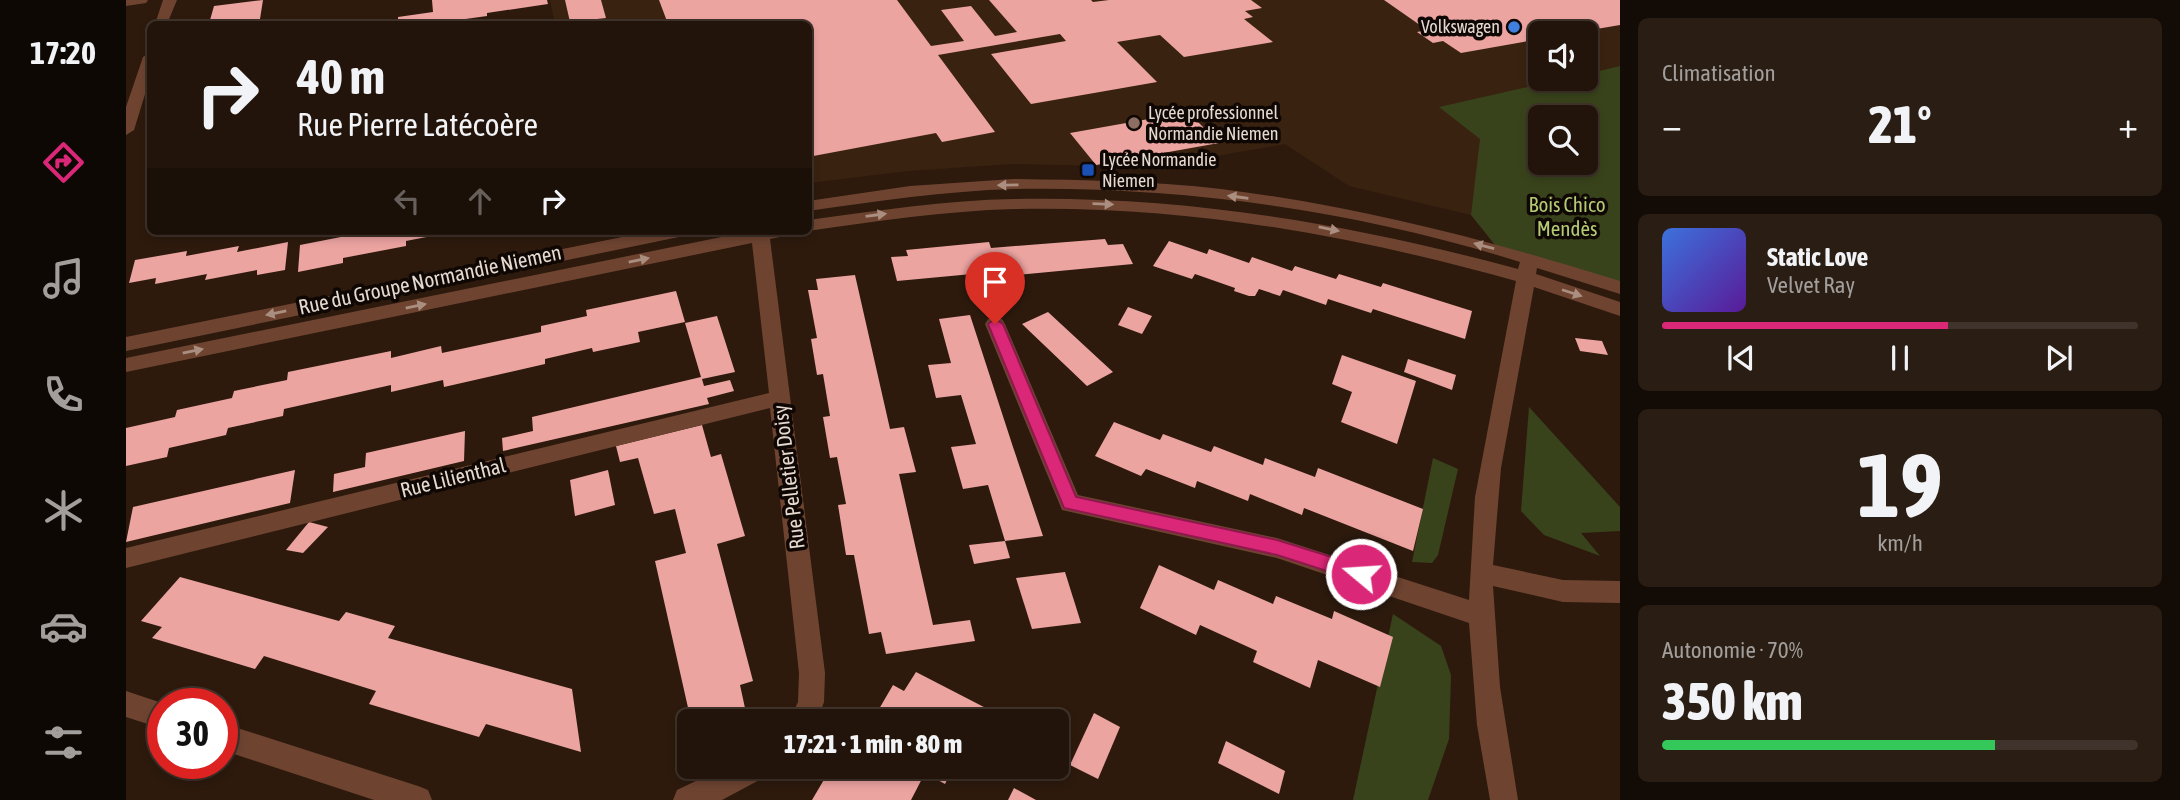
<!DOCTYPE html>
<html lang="fr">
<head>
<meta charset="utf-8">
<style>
	body { margin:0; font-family:"Asap Condensed",sans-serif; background:#2a1d13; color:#f1f3f6; height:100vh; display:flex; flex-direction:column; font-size:26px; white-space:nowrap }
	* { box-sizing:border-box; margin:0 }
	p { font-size:23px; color:#a29e9c }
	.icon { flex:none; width:38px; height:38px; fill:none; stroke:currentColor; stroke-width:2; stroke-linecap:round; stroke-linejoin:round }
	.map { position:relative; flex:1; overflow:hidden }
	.details { display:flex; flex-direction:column; gap:18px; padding:18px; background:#130b06; width:560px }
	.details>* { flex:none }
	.banner { position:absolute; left:21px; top:21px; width:665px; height:214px; border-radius:10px; box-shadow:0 4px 10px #0003,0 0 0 2px #3f332b; background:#22140a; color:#f1f3f6; overflow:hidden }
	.buttons { position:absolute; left:1402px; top:21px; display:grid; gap:14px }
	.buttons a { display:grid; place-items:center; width:70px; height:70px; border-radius:10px; background:#22140a; box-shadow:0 4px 10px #0003,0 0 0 2px #3f332b; font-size:35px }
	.speed { position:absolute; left:21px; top:688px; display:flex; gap:14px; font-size:35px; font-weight:700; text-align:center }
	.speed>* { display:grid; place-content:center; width:91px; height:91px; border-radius:50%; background:#22140a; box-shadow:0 4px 10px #0003,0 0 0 2px #3f332b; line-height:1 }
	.speed .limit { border:10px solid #d22; background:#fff; color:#111 }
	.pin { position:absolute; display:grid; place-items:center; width:60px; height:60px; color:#fff; margin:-72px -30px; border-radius:50% 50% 50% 0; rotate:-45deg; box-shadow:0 0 7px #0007 }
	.pin .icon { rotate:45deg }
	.me { position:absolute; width:77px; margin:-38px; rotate:288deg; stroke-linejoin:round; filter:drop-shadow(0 0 5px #0008) }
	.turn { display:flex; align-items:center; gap:24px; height:147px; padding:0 35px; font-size:32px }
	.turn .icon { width:91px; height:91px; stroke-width:2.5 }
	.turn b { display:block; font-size:49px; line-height:60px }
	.lanes { display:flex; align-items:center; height:66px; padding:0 35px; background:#0003; justify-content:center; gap:35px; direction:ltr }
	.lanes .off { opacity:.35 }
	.big { font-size:52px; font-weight:800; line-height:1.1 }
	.details .widget { flex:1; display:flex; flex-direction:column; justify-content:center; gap:10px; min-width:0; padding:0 24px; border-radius:10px; background:#2a1d13 }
	.details .dial { align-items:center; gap:0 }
	.dial b { font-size:91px; line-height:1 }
	.song { display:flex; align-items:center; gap:21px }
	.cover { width:84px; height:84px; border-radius:10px; background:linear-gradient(135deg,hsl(220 70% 55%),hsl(270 70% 35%)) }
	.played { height:7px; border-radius:4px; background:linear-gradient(90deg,#db2777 60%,#3f332b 60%) }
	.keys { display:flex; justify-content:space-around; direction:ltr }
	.heat { display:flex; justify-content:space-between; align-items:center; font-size:38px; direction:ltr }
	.charge { height:10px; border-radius:5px; background:linear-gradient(90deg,#34c759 70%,#3f332b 0) }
	.trip { position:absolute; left:551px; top:709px; width:392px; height:70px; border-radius:10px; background:#22140a; box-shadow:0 4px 10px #0003,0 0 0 2px #3f332b; font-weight:800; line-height:70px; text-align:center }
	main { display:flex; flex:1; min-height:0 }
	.tabs { display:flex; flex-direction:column; width:126px; justify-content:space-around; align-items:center; background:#0e0804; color:#a29e9c }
	.tabs .icon { width:49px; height:49px }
	.tabs .active { color:#db2777 }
	.tabs b { font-size:32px; color:#f1f3f6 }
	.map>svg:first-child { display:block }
	.built { fill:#3a2210 }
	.green { fill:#39431b; fill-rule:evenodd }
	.building { fill:#eca4a1 }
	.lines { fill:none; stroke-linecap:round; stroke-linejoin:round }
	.minor { fill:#6e4431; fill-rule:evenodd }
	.oneway { fill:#aa8e80 }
	.route { fill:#db2777; stroke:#8e194d; stroke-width:2 }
	.shop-dot { fill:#3f7fe0; stroke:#0f0703; stroke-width:2.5 }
	.education-dot { fill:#8d6e63; stroke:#0f0703; stroke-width:2.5 }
	.transit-dot { fill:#1a4fb4; stroke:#0f0703; stroke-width:2.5 }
	.labels { text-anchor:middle; stroke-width:7; stroke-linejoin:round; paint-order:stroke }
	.far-poi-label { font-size:18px; fill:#e5d9d0; stroke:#0f0703; text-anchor:start }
	.park-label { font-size:21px; fill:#b4cb74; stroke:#0f0703 }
	.street-label { font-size:21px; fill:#e5d9d0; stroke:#0f0703 }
</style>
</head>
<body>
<main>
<nav class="tabs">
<b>17:20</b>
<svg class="icon active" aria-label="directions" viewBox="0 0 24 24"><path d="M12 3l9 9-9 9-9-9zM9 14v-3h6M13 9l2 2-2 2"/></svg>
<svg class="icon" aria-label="music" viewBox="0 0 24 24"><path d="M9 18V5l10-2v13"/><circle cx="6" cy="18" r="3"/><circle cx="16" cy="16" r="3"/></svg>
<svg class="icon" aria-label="phone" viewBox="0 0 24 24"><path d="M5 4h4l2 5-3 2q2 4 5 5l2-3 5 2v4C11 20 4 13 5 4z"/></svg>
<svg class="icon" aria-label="climate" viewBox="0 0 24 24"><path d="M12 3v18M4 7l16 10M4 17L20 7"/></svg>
<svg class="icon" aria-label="car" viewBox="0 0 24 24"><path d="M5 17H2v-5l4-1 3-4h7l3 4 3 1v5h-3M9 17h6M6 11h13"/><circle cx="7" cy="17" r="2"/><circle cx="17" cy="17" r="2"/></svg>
<svg class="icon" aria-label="filters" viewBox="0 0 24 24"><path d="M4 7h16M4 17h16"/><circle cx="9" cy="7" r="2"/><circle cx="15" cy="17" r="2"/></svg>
</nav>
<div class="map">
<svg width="1494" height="800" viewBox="0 0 1494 800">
	<rect width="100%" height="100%" fill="#2d1a0d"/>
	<path class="built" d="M424,0H1494V66L1460,74V33H1414V79H1437L1314,107L1355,139L1345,215L1223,186L1159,144L1028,167L885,164L782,171L683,183L682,24H429Z"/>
	<g class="green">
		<path d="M1494,66V290L1373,250L1345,215L1354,139L1313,107L1437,79H1460V74ZM1414,117H1460V163H1414Z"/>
		<path d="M1403,407L1494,507V531L1455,533L1474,556L1418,535L1395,511Z"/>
		<path d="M1307,458L1332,469L1312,555L1306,563L1286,562Z"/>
		<path d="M1267,614L1315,646L1325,675L1323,739L1302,800H1227Z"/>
	</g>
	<g class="building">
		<path d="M137,0L134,19H127L126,24H90L92,19L84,20L88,6Z"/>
		<path d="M306,0H421L422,4L361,13V16L325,21V24H246L272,19V17L307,12Z"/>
		<path d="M439,0H475L480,18L444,22Z"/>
		<path d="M533,0H771L805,46L838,41L815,10L845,6L869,36L891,32L863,0H965L967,2L983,0H1125L1136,8L1119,11L1127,17L1118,19L1147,42L1058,57L1034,35L991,42L1031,82L905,104L865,54L940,41L934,34L812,55L869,132L816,142L810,133L682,157V24H542Z"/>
		<path d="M1258,0H1494V25L1447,33H1414V39L1335,53L1317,41L1307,43L1291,32L1301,30Z"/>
		<path d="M1062,112L1093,143L970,165L944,133Z"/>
		<path d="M221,231H326V232L280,241V246L217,258V263L172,272L174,245L220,236Z"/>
		<path d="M979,239L982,245L997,244L1007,264L891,275L889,270L771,281L765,257L782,256L780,250L863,242L865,248Z"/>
		<path d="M1043,241L1081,254L1083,249L1123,263L1126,257L1166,271L1169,266L1210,279L1213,274L1255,287L1257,283L1346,311L1339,339L1247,309L1245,313L1202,299L1200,305L1157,290L1154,296L1133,289L1129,296H1123L1108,291L1109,288L1069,274L1066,279L1027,266Z"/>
		<path d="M162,242L159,270L131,275V270L79,280L81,274L29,284L30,278L3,283L9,260L61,251L60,256L113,246L111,252Z"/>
		<path d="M729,275L764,429L778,427L790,472L773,474L807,625L844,620L849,641L760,654L755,632L743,634L728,555H720L712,505L720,504L711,457L704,458L697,417L704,416L697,374L691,375L685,339L691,338L682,290H692L690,279Z"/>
		<path d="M550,291L559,322L512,332L514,342L467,352L466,348L419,359V364L318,387L317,380L265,392V385L158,409L157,416L102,428L100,435L43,448L41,457L0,466V428L49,417L51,410L106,398L108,391L161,380L162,372L265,351V358L315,346L316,353L415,332V326L461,316L460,310Z"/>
		<path d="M1002,307L1026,316L1016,334L992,325Z"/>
		<path d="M922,312L975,361L987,372L961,386L896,324Z"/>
		<path d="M844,315L887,447L917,536L879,541L862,485L837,489L825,447L850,444L835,395L810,398L802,365L825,363L813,319Z"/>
		<path d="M591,316L609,372L576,379L578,386L604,380L608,391L581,398L583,404L377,451L376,438L407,431L406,417L575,377L559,323Z"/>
		<path d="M1449,338L1476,341L1482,355L1454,351Z"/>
		<path d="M1216,355L1290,381L1271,444L1215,422L1226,392L1206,384Z"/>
		<path d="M1282,359L1330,375L1326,390L1278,372Z"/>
		<path d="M988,422L1034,440L1037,434L1085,452L1088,446L1137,465L1139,458L1189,477L1192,468L1297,509L1287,551L1178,508L1176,515L1124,494L1122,501L1071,481L1069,488L1020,469L1015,476L969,456Z"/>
		<path d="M576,425L585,457L595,454L619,536L591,544L627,681L614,685L619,708L574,721H565L529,561L560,553L549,509L528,514L512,458L494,462L490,446Z"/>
		<path d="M339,431L338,461L207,492L208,474L239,467L240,453Z"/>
		<path d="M169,470L164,503L0,542L7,507Z"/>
		<path d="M482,470L489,505L449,516L444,480Z"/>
		<path d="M183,522L202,527L177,553L160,550Z"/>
		<path d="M879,541L884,558L848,564L843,545Z"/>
		<path d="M1033,565L1088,590L1092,580L1147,604L1150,596L1206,619L1208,611L1267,637L1254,687L1192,660L1184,688L1127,662L1131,651L1074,625L1070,635L1014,608Z"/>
		<path d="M939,572L955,623L906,629L890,578Z"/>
		<path d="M54,577L213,621L220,612L269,626L262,638L446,689L455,752L360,724L353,737L296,720L243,704L250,691L138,656L129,669L26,638L36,627L15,621Z"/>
		<path d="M790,672L885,721H746L767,685L778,691Z"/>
		<path d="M968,713L994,727L972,779L944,765Z"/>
		<path d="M1100,741L1159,771L1153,794L1092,763Z"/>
		<path d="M706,766H828L819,784L799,773L785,800H686Z"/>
		<path d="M888,788L910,800H882Z"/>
	</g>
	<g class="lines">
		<g class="minor">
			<path d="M0,0H22L20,3L0,6Z"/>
			<path d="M37,0H51L41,24H29Z"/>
			<path d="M24,53V78L8,130L0,135V107L17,57Z"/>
			<path d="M887,179C956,180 1026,181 1095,189C1231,206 1363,240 1494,281V294L1411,268L1410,274L1494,302V316L1408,287L1375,468L1367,565L1437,580L1494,581V603L1437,602L1367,586L1374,687L1392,800H1364L1351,725L1343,623L1151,558L936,510L859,324L862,319H876L879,324L952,495L1151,538L1343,600L1349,497L1390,281C1226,235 1059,205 888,209C819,211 750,221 682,231H680H682V220C751,211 819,200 889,199C1062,196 1225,224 1392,269L1394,262C1233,211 1057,186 888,189C819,191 751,201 682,211V201L784,186Z"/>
			<path d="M526,231H562L553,237L0,351V337Z"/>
			<path d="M625,231H667L664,235L644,239L699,673L698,702L691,721H663L672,702L673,673L644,408L0,568V548L643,393L626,243L0,372V358Z"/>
			<path d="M0,691L39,704L37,729L0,717Z"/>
			<path d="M96,723L292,786L302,790L306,800H248L96,750Z"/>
			<path d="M601,766H645L641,776L596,800H547L551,790Z"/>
		</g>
	</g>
	<defs><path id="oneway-solid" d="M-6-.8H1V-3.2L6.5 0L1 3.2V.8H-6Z" transform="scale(1.75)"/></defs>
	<g class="oneway">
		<use href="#oneway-solid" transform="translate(882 185) rotate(179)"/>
		<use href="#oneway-solid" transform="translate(1112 197) rotate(-172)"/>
		<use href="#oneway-solid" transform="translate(977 204) rotate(2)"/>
		<use href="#oneway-solid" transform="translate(750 215) rotate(-8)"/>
		<use href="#oneway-solid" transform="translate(1203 229) rotate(11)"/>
		<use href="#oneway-solid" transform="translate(1358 246) rotate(-165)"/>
		<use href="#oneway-solid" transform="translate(513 260) rotate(-12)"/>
		<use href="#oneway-solid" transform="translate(1446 293) rotate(18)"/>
		<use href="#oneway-solid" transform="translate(290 306) rotate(-12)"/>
		<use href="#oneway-solid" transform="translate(150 313) rotate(168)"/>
		<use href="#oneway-solid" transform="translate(67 351) rotate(-12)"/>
	</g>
	<path class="route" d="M869,319L877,324L950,497L1151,540L1241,568L1244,574L1241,580L1235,582L1151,555L938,508L862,324Z"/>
	<circle class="shop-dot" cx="1388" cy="27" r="7"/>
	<circle class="education-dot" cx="1008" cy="123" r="7"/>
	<rect class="transit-dot" x="955" y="163" width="14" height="14" rx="3.5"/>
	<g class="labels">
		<g class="far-poi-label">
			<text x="1374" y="33" text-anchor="end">Volkswagen</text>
			<text x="1022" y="119">Lycée professionnel<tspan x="1022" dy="21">Normandie Niemen</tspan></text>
			<text x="976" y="166">Lycée Normandie<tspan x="976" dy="21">Niemen</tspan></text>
		</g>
		<g class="park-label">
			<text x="1441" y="212">Bois Chico<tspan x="1441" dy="24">Mendès</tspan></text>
		</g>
		<g class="street-label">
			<text transform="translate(304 280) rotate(-12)" y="7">Rue du Groupe Normandie Niemen</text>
			<text transform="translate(663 477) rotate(-97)" y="7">Rue Pelletier Doisy</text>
			<text transform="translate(327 478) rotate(-14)" y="7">Rue Lilienthal</text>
		</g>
	</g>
</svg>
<div class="buttons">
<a><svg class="icon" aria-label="sound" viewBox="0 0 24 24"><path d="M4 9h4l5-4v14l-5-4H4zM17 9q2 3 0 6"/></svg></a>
<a><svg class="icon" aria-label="search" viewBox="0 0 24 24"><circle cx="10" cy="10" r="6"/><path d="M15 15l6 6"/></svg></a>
</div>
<div class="speed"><div class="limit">30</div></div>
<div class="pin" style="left:869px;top:324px;background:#d93025"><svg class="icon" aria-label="arrive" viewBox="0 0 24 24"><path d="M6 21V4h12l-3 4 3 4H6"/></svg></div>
<svg class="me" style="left:1235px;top:574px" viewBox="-20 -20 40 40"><circle r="17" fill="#db2777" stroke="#fff" stroke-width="3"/><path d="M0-11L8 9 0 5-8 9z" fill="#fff"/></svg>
<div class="trip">17:21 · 1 min · 80 m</div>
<div class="banner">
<div class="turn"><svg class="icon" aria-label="right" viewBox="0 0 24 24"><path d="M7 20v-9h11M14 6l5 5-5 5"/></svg><div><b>40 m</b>Rue Pierre Latécoère</div></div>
<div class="lanes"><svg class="icon off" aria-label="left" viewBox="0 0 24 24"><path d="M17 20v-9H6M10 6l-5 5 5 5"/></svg><svg class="icon off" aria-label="ahead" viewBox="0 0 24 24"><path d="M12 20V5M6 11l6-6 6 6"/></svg><svg class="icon" aria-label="right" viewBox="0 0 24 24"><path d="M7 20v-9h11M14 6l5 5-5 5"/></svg></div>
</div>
</div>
<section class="details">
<div class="widget"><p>Climatisation</p>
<div class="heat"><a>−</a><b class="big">21°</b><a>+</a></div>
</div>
<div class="widget">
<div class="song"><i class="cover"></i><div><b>Static Love</b><p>Velvet Ray</p></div></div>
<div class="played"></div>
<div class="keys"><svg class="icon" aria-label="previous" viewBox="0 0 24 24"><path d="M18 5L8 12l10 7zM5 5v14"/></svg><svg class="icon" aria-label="pause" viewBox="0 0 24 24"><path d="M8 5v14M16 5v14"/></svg><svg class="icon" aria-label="next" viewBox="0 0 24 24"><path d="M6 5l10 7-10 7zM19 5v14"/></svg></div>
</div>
<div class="widget dial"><b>19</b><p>km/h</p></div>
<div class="widget"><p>Autonomie · 70%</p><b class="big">350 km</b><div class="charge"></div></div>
</section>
</main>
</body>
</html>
